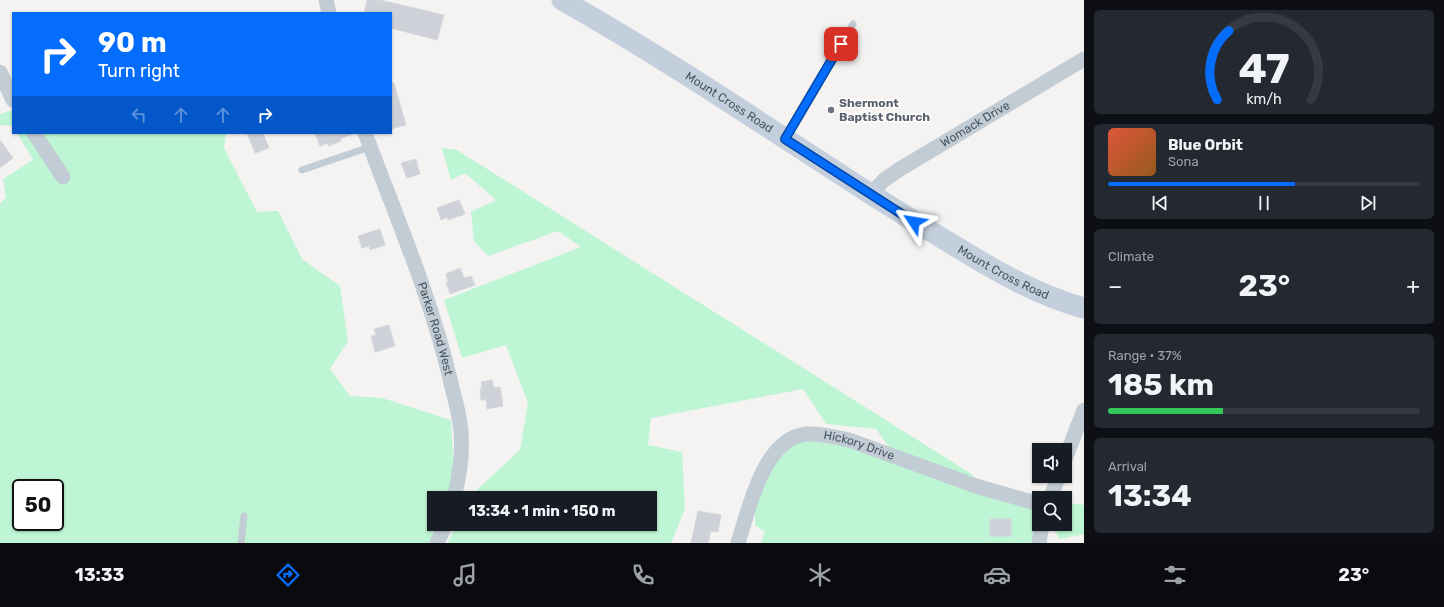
<!DOCTYPE html>
<html lang="en">
<head>
<meta charset="utf-8">
<style>
	body { margin:0; font-family:Rubik,sans-serif; background:#242831; color:#f1f3f6; height:100vh; display:flex; flex-direction:column; font-size:15px; white-space:nowrap }
	* { box-sizing:border-box; margin:0 }
	p { font-size:13px; color:#9ea1a6 }
	.icon { flex:none; width:22px; height:22px; fill:none; stroke:currentColor; stroke-width:2; stroke-linecap:round; stroke-linejoin:round }
	.map { position:relative; flex:1; overflow:hidden }
	.details { display:flex; flex-direction:column; gap:10px; padding:10px; background:#0d0f14; width:360px }
	.details>* { flex:none }
	.hud { position:absolute; left:12px; top:12px; width:380px; height:122px; border-radius:0px; box-shadow:0 1px 3px #0004; background:#056dfc; color:#fff; overflow:hidden }
	.controls { position:absolute; left:1032px; top:443px; display:grid; gap:8px }
	.controls a { display:grid; place-items:center; width:40px; height:40px; border-radius:0px; background:#171b24; box-shadow:0 1px 3px #0004; font-size:20px }
	.speed { position:absolute; left:12px; top:479px; display:flex; gap:8px; font-size:20px; font-weight:700; text-align:center }
	.speed>* { display:grid; place-content:center; width:52px; height:52px; border-radius:50%; background:#171b24; box-shadow:0 1px 3px #0004; line-height:1 }
	.speed .limit { border:2px solid #111; border-radius:6px; background:#fff; color:#111 }
	.pin { position:absolute; display:grid; place-items:center; width:34px; height:34px; color:#fff; margin:-17px; border-radius:8px; box-shadow:0 2px 6px #0006 }
	.me { position:absolute; width:44px; margin:-22px; rotate:303deg; stroke-linejoin:round; filter:drop-shadow(0 0 3px #0008) }
	.turn { display:flex; align-items:center; gap:14px; height:84px; padding:0 20px; font-size:18px }
	.turn .icon { width:52px; height:52px; stroke-width:2.5 }
	.turn b { display:block; font-size:28px; line-height:34px }
	.lanes { display:flex; align-items:center; height:38px; padding:0 20px; background:#0003; justify-content:center; gap:20px; direction:ltr }
	.lanes .off { opacity:.35 }
	.big { font-size:30px; font-weight:700; line-height:1.1 }
	.details .widget { flex:1; display:flex; flex-direction:column; justify-content:center; gap:6px; min-width:0; padding:0 14px; border-radius:6px; background:#242831 }
	.details .dial { align-items:center; gap:0 }
	.dial svg { height:104px; overflow:visible; fill:none; stroke:#363941; stroke-width:7; stroke-linecap:round; text-anchor:middle }
	.dial text { fill:#f1f3f6; stroke:none }
	.song { display:flex; align-items:center; gap:12px }
	.cover { width:48px; height:48px; border-radius:6px; background:linear-gradient(135deg,hsl(10 70% 55%),hsl(30 70% 35%)) }
	.played { height:4px; border-radius:2px; background:linear-gradient(90deg,#056dfc 60%,#363941 60%) }
	.keys { display:flex; justify-content:space-around; direction:ltr }
	.heat { display:flex; justify-content:space-between; align-items:center; font-size:22px; direction:ltr }
	.charge { height:6px; border-radius:3px; background:linear-gradient(90deg,#34c759 37%,#363941 0) }
	.trip { position:absolute; left:427px; top:491px; width:230px; height:40px; border-radius:0px; background:#171b24; box-shadow:0 1px 3px #0004; font-weight:700; line-height:40px; text-align:center }
	.menu { display:flex; height:64px; justify-content:space-around; align-items:center; background:#090b0e; color:#9ea1a6 }
	.menu .icon { width:28px; height:28px }
	.menu .current { color:#056dfc }
	.menu b { font-size:18px; color:#f1f3f6 }
	main { display:flex; flex:1; min-height:0 }
	.map>svg:first-child { display:block }
	.green { fill:#bef5d4; fill-rule:evenodd }
	.building { fill:#ced1d8; stroke:#d6d8de }
	.lines { fill:none; stroke-linecap:round; stroke-linejoin:round }
	.lane { stroke:#c2ccd5; stroke-width:7 }
	.street { stroke:#c2ccd5; stroke-width:15 }
	.secondary { stroke:#c3cfdd; stroke-width:21 }
	.route-casing { stroke:#0347a4; stroke-width:10 }
	.route { stroke:#056dfc; stroke-width:7 }
	.worship-dot { fill:#6b7280; stroke:#fff; stroke-width:1.5 }
	.labels { text-anchor:middle; stroke-width:3; stroke-linejoin:round; paint-order:stroke }
	.street-label { font-size:12px; fill:#475563; stroke:#fff }
	.worship-label { font-size:12px; font-weight:bold; fill:#5b616d; stroke:#fff; text-anchor:start }
</style>
</head>
<body>
<main>
<div class="map">
<svg width="1084" height="543" viewBox="0 0 1084 543">
	<rect width="100%" height="100%" fill="#f5f2f2"/>
	<g class="green">
		<path d="M13,110V126L0,125V114Z"/>
		<path d="M17,133H226L224,148L257,212L278,211L302,259L340,286L348,341L330,369L350,396L382,398L451,420L454,471L448,498H434V524H438L429,543H0V204L6,197L3,179L33,160ZM21,488H55V522H21Z"/>
		<path d="M442,148L457,150L973,475L972,479L889,447L876,429L826,424L803,389L651,418L648,445L682,452L685,509L671,543H448L456,524H650V498H468L520,450L528,403L506,345L462,358L444,300L581,247L558,231L488,256L474,241L471,212L496,200L465,173L451,180Z"/>
		<path d="M813,436L1032,506L1037,519L1031,543H761L765,532L755,525V507L771,463L795,442Z"/>
		<path d="M1071,503L1084,505V534L1060,539L1050,524H1065V505Z"/>
	</g>
	<g class="building">
		<path d="M367,0H380L444,15L437,40L391,28V13H364Z"/>
		<path d="M391,83H394L406,125L391,129Z"/>
		<path d="M247,133H263L269,148L255,153Z"/>
		<path d="M315,133H352V134L340,139L341,141L328,146V143L320,146Z"/>
		<path d="M0,140L13,158L0,168Z"/>
		<path d="M416,159L420,174L407,178L401,163Z"/>
		<path d="M459,200L465,214L448,220L447,217L441,220L437,208Z"/>
		<path d="M380,229L385,245L370,250L369,246L362,248L358,236Z"/>
		<path d="M460,268L464,278L471,276L475,285L450,294L446,282H448L446,274Z"/>
		<path d="M389,325L395,346L375,352L371,336L376,335L374,329Z"/>
		<path d="M492,380L494,388L500,387L503,406L487,409L486,400H481L480,389L482,388L481,382Z"/>
		<path d="M698,511L721,515L718,532L711,531L708,543H691Z"/>
		<rect x="990" y="519" width="21" height="17"/>
	</g>
	<g class="lines">
		<g class="lane">
			<path d="M785,137L853,24"/>
			<path d="M302,170L370,147"/>
			<path d="M241,543L244,516"/>
		</g>
		<g class="street">
			<path d="M326,0L329,13"/>
			<path d="M0,72L13,100"/>
			<path d="M34,133L63,177"/>
			<path id="s1" d="M365,133C395,214 430,294 450,379C453,393 458,408 460,423C464,448 460,474 454,498"/>
			<path id="s2" d="M871,194L884,180L900,169L1084,59"/>
			<path d="M1065,459L1084,410"/>
			<path d="M1050,498L1059,476"/>
			<path d="M437,543L446,524"/>
			<path id="s3" d="M738,543C749,509 763,439 806,434C820,433 835,437 849,440L976,486L1039,504"/>
			<path d="M1039,543L1042,524"/>
		</g>
		<path class="secondary" id="s4" d="M562,0C667,59 768,128 869,193C899,212 930,231 960,249C999,273 1040,296 1084,308"/>
	</g>
	<g class="lines">
		<defs>
			<path id="route" d="M841,44L785,139L914,222"/>
		</defs>
		<use href="#route" class="route-casing"/>
		<use href="#route" class="route"/>
	</g>
	<circle class="worship-dot" cx="831" cy="110" r="4"/>
	<g class="labels">
		<g class="street-label">
			<text dy="4" stroke="none"><textPath href="#s4" startOffset="196">Mount Cross Road</textPath></text>
			<text dy="4" stroke="none"><textPath href="#s2" startOffset="126">Womack Drive</textPath></text>
			<text dy="4" stroke="none"><textPath href="#s4" startOffset="519">Mount Cross Road</textPath></text>
			<text dy="4" stroke="none"><textPath href="#s1" startOffset="208">Parker Road West</textPath></text>
			<text dy="4" stroke="none"><textPath href="#s3" startOffset="190">Hickory Drive</textPath></text>
		</g>
		<g class="worship-label">
			<text x="839" y="107">Shermont<tspan x="839" dy="14">Baptist Church</tspan></text>
		</g>
	</g>
</svg>
<div class="controls">
<a><svg class="icon" aria-label="sound" viewBox="0 0 24 24"><path d="M4 9h4l5-4v14l-5-4H4zM17 9q2 3 0 6"/></svg></a>
<a><svg class="icon" aria-label="search" viewBox="0 0 24 24"><circle cx="10" cy="10" r="6"/><path d="M15 15l6 6"/></svg></a>
</div>
<div class="speed"><div class="limit">50</div></div>
<div class="pin" style="left:841px;top:44px;background:#d93025"><svg class="icon" aria-label="arrive" viewBox="0 0 24 24"><path d="M6 21V4h12l-3 4 3 4H6"/></svg></div>
<svg class="me" style="left:914px;top:222px" viewBox="-20 -20 40 40"><path d="M0-17L14 15 0 8-14 15z" fill="#056dfc" stroke="#fff" stroke-width="4"/></svg>
<div class="trip">13:34 · 1 min · 150 m</div>
<div class="hud">
<div class="turn"><svg class="icon" aria-label="right" viewBox="0 0 24 24"><path d="M7 20v-9h11M14 6l5 5-5 5"/></svg><div><b>90 m</b>Turn right</div></div>
<div class="lanes"><svg class="icon off" aria-label="left" viewBox="0 0 24 24"><path d="M17 20v-9H6M10 6l-5 5 5 5"/></svg><svg class="icon off" aria-label="ahead" viewBox="0 0 24 24"><path d="M12 20V5M6 11l6-6 6 6"/></svg><svg class="icon off" aria-label="ahead" viewBox="0 0 24 24"><path d="M12 20V5M6 11l6-6 6 6"/></svg><svg class="icon" aria-label="right" viewBox="0 0 24 24"><path d="M7 20v-9h11M14 6l5 5-5 5"/></svg></div>
</div>
</div>
<section class="details">
<div class="widget dial"><svg viewBox="0 0 100 80">
<path d="M14 69A42 42 0 1 1 86 69"/>
<path d="M14 69A42 42 0 0 1 23 16" stroke="#056dfc"/>
<text x="50" y="56" font-size="32" font-weight="700">47</text>
<text x="50" y="72" font-size="11">km/h</text>
</svg></div>
<div class="widget">
<div class="song"><i class="cover"></i><div><b>Blue Orbit</b><p>Sona</p></div></div>
<div class="played"></div>
<div class="keys"><svg class="icon" aria-label="previous" viewBox="0 0 24 24"><path d="M18 5L8 12l10 7zM5 5v14"/></svg><svg class="icon" aria-label="pause" viewBox="0 0 24 24"><path d="M8 5v14M16 5v14"/></svg><svg class="icon" aria-label="next" viewBox="0 0 24 24"><path d="M6 5l10 7-10 7zM19 5v14"/></svg></div>
</div>
<div class="widget"><p>Climate</p>
<div class="heat"><a>−</a><b class="big">23°</b><a>+</a></div>
</div>
<div class="widget"><p>Range · 37%</p><b class="big">185 km</b><div class="charge"></div></div>
<div class="widget"><p>Arrival</p><b class="big">13:34</b></div>
</section>
</main>
<nav class="menu">
<b>13:33</b>
<svg class="icon current" aria-label="directions" viewBox="0 0 24 24"><path d="M12 3l9 9-9 9-9-9zM9 14v-3h6M13 9l2 2-2 2"/></svg>
<svg class="icon" aria-label="music" viewBox="0 0 24 24"><path d="M9 18V5l10-2v13"/><circle cx="6" cy="18" r="3"/><circle cx="16" cy="16" r="3"/></svg>
<svg class="icon" aria-label="phone" viewBox="0 0 24 24"><path d="M5 4h4l2 5-3 2q2 4 5 5l2-3 5 2v4C11 20 4 13 5 4z"/></svg>
<svg class="icon" aria-label="climate" viewBox="0 0 24 24"><path d="M12 3v18M4 7l16 10M4 17L20 7"/></svg>
<svg class="icon" aria-label="car" viewBox="0 0 24 24"><path d="M5 17H2v-5l4-1 3-4h7l3 4 3 1v5h-3M9 17h6M6 11h13"/><circle cx="7" cy="17" r="2"/><circle cx="17" cy="17" r="2"/></svg>
<svg class="icon" aria-label="filters" viewBox="0 0 24 24"><path d="M4 7h16M4 17h16"/><circle cx="9" cy="7" r="2"/><circle cx="15" cy="17" r="2"/></svg>
<b>23°</b>
</nav>
</body>
</html>
